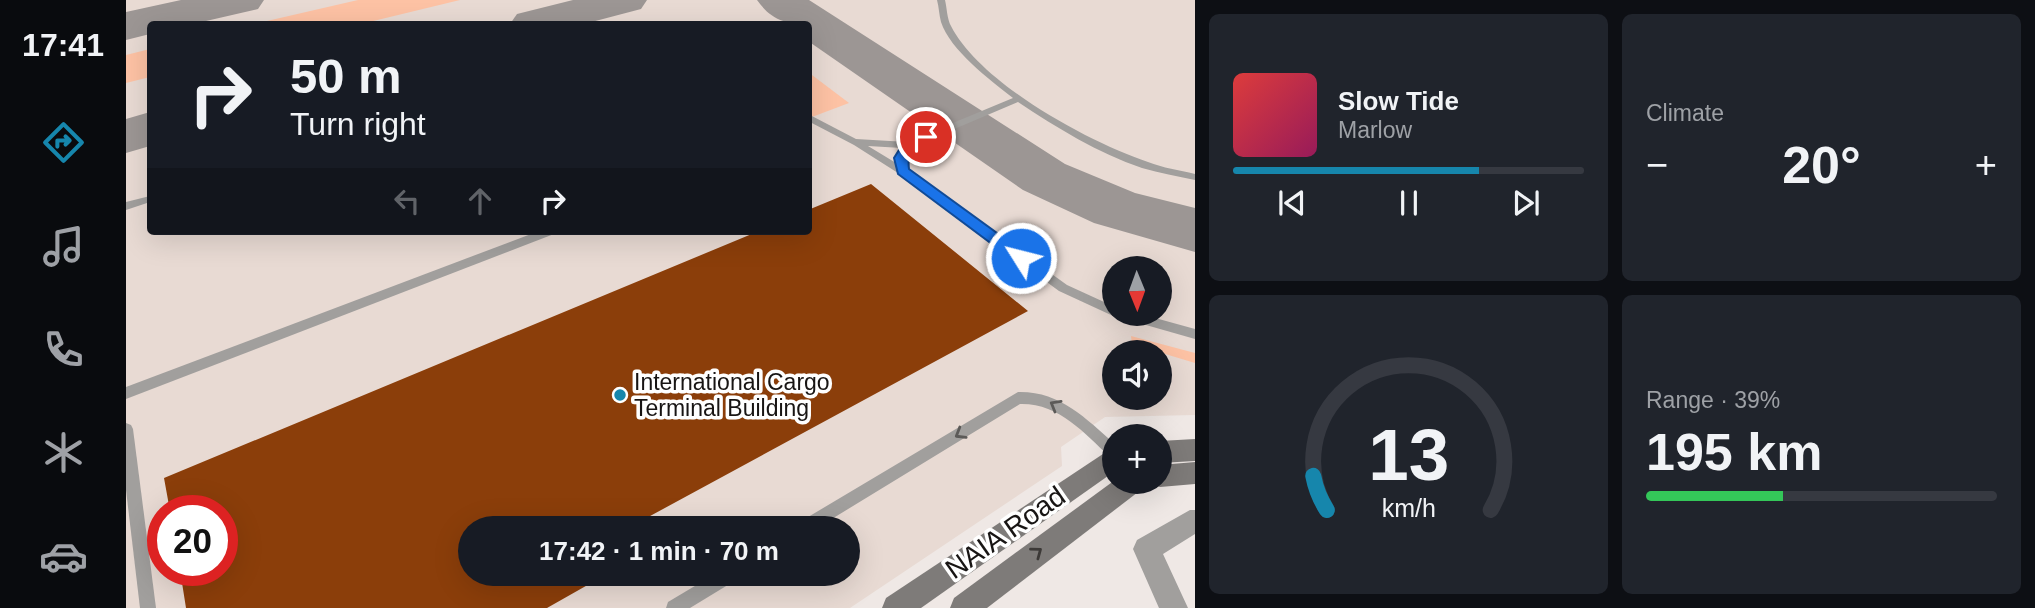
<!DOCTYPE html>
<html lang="en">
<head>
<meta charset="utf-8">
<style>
	body { margin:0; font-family:Helvetica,sans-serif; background:#20242c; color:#f1f3f6; height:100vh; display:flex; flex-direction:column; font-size:26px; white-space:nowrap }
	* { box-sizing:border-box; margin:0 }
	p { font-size:23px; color:#9ea1a6 }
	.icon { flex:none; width:38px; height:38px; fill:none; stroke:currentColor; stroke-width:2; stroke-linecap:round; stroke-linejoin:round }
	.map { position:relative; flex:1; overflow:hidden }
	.details { display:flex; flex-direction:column; gap:14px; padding:14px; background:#0d0f14; width:840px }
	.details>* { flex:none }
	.banner { position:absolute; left:21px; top:21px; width:665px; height:214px; border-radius:7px; box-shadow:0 7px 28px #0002; background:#171b24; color:#f1f3f6; overflow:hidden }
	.needle { width:46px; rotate:179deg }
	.buttons { position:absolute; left:976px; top:256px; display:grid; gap:14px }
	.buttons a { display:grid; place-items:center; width:70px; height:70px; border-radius:50%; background:#171b24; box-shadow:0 7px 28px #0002; font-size:35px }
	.speed { position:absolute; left:21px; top:495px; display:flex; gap:14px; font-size:35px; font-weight:700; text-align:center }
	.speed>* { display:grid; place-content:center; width:91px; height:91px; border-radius:50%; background:#171b24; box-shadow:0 7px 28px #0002; line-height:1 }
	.speed .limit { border:10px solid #d22; background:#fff; color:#111 }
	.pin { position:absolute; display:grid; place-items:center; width:60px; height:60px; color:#fff; margin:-30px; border:4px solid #fff; border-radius:50%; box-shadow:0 2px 7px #0007 }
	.me { position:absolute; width:77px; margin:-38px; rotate:306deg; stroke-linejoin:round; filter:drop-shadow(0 0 5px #0008) }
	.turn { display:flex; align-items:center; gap:24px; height:147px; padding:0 28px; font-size:32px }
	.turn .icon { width:91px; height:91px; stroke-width:2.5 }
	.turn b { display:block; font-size:49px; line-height:60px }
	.lanes { display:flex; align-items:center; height:66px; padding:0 28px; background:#0003; justify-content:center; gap:35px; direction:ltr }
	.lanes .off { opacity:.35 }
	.big { font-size:52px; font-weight:700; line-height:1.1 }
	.details .card { flex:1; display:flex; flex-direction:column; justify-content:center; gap:10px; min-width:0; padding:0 24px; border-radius:10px; background:#20242c }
	.details .dial { align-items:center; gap:0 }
	.dial svg { height:182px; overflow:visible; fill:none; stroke:#363941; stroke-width:7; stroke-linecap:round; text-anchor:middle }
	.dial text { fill:#f1f3f6; stroke:none }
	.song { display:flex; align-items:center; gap:21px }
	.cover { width:84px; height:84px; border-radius:10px; background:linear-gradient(135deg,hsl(0 70% 55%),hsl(330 70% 35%)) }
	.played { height:7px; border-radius:4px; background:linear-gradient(90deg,#1686ac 70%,#363941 70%) }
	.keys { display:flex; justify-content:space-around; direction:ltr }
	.heat { display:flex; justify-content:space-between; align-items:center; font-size:38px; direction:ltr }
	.charge { height:10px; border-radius:5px; background:linear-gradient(90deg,#34c759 39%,#363941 0) }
	.details .tiles { flex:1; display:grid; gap:14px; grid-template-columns:repeat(2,1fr) }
	.trip { position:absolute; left:332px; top:516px; width:402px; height:70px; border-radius:35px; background:#171b24; box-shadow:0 7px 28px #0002; font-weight:700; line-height:70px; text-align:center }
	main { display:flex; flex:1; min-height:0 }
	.dock { display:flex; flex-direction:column; width:126px; justify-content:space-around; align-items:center; background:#090b0e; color:#9ea1a6 }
	.dock .icon { width:49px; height:49px }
	.dock .on { color:#1686ac }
	.dock b { font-size:32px; color:#f1f3f6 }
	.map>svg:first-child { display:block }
	.built { fill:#e8dad3; fill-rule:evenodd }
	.green { fill:#fdc2a4 }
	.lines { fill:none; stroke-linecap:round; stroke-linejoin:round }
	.taxiway { fill:#9c9694; fill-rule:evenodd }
	.building { fill:#8b3e0a }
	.lane { fill:#a19f9d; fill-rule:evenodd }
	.street { fill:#a19f9d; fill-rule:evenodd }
	.secondary { fill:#7e7b79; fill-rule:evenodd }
	.oneway { stroke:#5c5a58 }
	.oneway2 { stroke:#3c3937 }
	.route { fill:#1a73e8; stroke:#114b97; stroke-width:2 }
	.poi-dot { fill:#1686ac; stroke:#fff; stroke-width:2.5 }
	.labels { text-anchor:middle; stroke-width:7; stroke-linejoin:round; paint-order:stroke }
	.poi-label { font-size:23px; fill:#181514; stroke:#fff; text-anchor:start }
	.near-street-label { font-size:28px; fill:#181514; stroke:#fff }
</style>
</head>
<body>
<main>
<nav class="dock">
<b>17:41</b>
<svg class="icon on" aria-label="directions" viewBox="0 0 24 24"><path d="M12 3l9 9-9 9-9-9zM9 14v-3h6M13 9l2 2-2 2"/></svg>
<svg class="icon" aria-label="music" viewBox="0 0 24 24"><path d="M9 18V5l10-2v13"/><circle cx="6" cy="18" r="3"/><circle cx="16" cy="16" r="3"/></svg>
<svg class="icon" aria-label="phone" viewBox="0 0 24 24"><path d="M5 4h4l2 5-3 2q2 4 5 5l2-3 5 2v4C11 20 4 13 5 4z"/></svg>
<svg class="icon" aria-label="climate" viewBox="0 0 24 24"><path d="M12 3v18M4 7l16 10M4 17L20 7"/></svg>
<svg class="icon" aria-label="car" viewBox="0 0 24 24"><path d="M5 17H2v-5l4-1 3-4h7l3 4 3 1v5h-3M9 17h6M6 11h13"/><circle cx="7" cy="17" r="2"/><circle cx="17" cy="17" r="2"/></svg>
</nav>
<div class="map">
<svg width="1069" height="608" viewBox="0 0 1069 608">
	<rect width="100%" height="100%" fill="#efe8e5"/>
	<path class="built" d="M0,0H1069V415L979,417L935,447L936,466L724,608H0ZM24,24H682V231H24ZM989,268H1034V313H989ZM989,352H1034V397H989ZM37,511H96V570H37ZM345,528H723V574H345Z"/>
	<g class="green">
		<path d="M232,0H334L235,24H128Z"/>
		<path d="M24,49V77L0,83V55Z"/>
		<path d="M682,72L723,103L686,117L683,115Z"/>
		<path d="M1005,336L1069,353V363L1006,344Z"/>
	</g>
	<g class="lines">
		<g class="taxiway">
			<path d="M55,0H138L132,9L67,24H24V34L0,40V12Z"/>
			<path d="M447,0H521L515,9L458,24H384L391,14Z"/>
			<path d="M631,0H683L939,164L1009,193L1069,208V252L968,223L897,190L682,41V24C660,24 645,20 631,0Z"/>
			<path d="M24,112V146L0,153V119Z"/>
		</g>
	</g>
	<path class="building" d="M745,184L902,311L502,528H345V574H481L421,608H60L54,570H96V511H44L38,478L633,231H682V210Z"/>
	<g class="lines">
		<g class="lane">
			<path d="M811,0H819C821,8 821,19 825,26C854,83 962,142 1022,162C1037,168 1053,170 1069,174V180C1051,176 1034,173 1016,168C972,153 931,128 892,102L786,147L780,158L781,170L941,285L989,307V313H1011L1069,329V339L985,315L933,291L772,173L728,145L682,121V114L730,139L781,142L887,98C864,80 824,50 815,22C813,15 813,7 811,0ZM742,146L776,148L770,158V163Z"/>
			<path d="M24,196V202L0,210V202Z"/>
			<path d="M413,231H430L428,234L0,399V387Z"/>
			<path d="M892,392C934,391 959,418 989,444V459L984,457C958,433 933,403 894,404L691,528H670L672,523Z"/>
			<path d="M0,423L5,425L7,429L30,608H14L0,490Z"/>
			<path d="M589,574H612L610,580L564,608H540L542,602Z"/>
		</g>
		<path class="street" d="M1064,510H1069V534L1037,554L1062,608H1033L1007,549L1011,540Z"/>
		<g class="secondary">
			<path d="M1069,439V461L1034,463V441Z"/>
			<path d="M989,446V471L795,608H756L760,598Z"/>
			<path d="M1069,462V484L1034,487L1025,484L1024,481H1034V465Z"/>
			<path d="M989,480L1020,481L1016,489L861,608H824L828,598Z"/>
		</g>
	</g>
	<defs><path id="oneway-chevron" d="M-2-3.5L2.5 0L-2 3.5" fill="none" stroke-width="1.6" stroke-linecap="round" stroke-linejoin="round" transform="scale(1.75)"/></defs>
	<g class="oneway">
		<use href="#oneway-chevron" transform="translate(929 405) rotate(-150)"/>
		<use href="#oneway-chevron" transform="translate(834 434) rotate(149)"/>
	</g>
	<use class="oneway2" href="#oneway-chevron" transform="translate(911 552) rotate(-37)"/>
	<path class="route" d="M796,135L807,137C793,148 780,148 783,169L900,254V262H890L772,174L768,158L778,142Z"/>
	<circle class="poi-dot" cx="494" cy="395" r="7"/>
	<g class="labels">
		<g class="poi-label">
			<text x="508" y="390">International Cargo<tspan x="508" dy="26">Terminal Building</tspan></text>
		</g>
		<g class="near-street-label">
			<text transform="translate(879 532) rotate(-35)" y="10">NAIA Road</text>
		</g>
	</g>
</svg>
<div class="buttons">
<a><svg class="needle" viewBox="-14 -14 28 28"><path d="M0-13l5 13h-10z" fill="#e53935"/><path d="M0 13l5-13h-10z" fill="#9ea1a6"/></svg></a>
<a><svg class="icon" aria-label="sound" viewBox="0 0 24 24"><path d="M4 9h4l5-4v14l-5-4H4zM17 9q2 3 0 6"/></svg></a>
<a>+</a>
</div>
<div class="speed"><div class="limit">20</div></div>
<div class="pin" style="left:800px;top:137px;background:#d93025"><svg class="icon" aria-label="arrive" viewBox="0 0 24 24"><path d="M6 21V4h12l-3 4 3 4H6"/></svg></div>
<svg class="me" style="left:895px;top:258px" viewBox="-20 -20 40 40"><circle r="17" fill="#1a73e8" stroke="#fff" stroke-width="3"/><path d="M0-11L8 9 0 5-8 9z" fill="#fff"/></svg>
<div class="trip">17:42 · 1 min · 70 m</div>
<div class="banner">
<div class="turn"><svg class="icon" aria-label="right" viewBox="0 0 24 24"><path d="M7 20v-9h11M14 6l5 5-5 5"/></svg><div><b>50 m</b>Turn right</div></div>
<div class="lanes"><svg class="icon off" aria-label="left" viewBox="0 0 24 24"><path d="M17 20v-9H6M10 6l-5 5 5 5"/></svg><svg class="icon off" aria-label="ahead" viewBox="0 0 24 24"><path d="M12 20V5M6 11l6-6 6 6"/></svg><svg class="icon" aria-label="right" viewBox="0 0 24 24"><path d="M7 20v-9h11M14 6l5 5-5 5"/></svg></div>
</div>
</div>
<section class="details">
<div class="tiles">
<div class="card">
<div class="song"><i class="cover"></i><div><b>Slow Tide</b><p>Marlow</p></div></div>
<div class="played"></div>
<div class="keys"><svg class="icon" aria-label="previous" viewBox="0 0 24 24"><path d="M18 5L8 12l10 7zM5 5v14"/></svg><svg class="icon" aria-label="pause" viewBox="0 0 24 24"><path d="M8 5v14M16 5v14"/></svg><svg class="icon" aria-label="next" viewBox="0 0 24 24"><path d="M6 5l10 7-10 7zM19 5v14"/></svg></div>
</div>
<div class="card"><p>Climate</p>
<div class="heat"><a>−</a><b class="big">20°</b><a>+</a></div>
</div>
<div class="card dial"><svg viewBox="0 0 100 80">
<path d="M14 69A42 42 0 1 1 86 69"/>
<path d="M14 69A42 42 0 0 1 8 54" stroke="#1686ac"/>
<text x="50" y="56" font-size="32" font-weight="700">13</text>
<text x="50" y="72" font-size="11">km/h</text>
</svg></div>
<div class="card"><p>Range · 39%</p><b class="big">195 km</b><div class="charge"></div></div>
</div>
</section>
</main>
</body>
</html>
